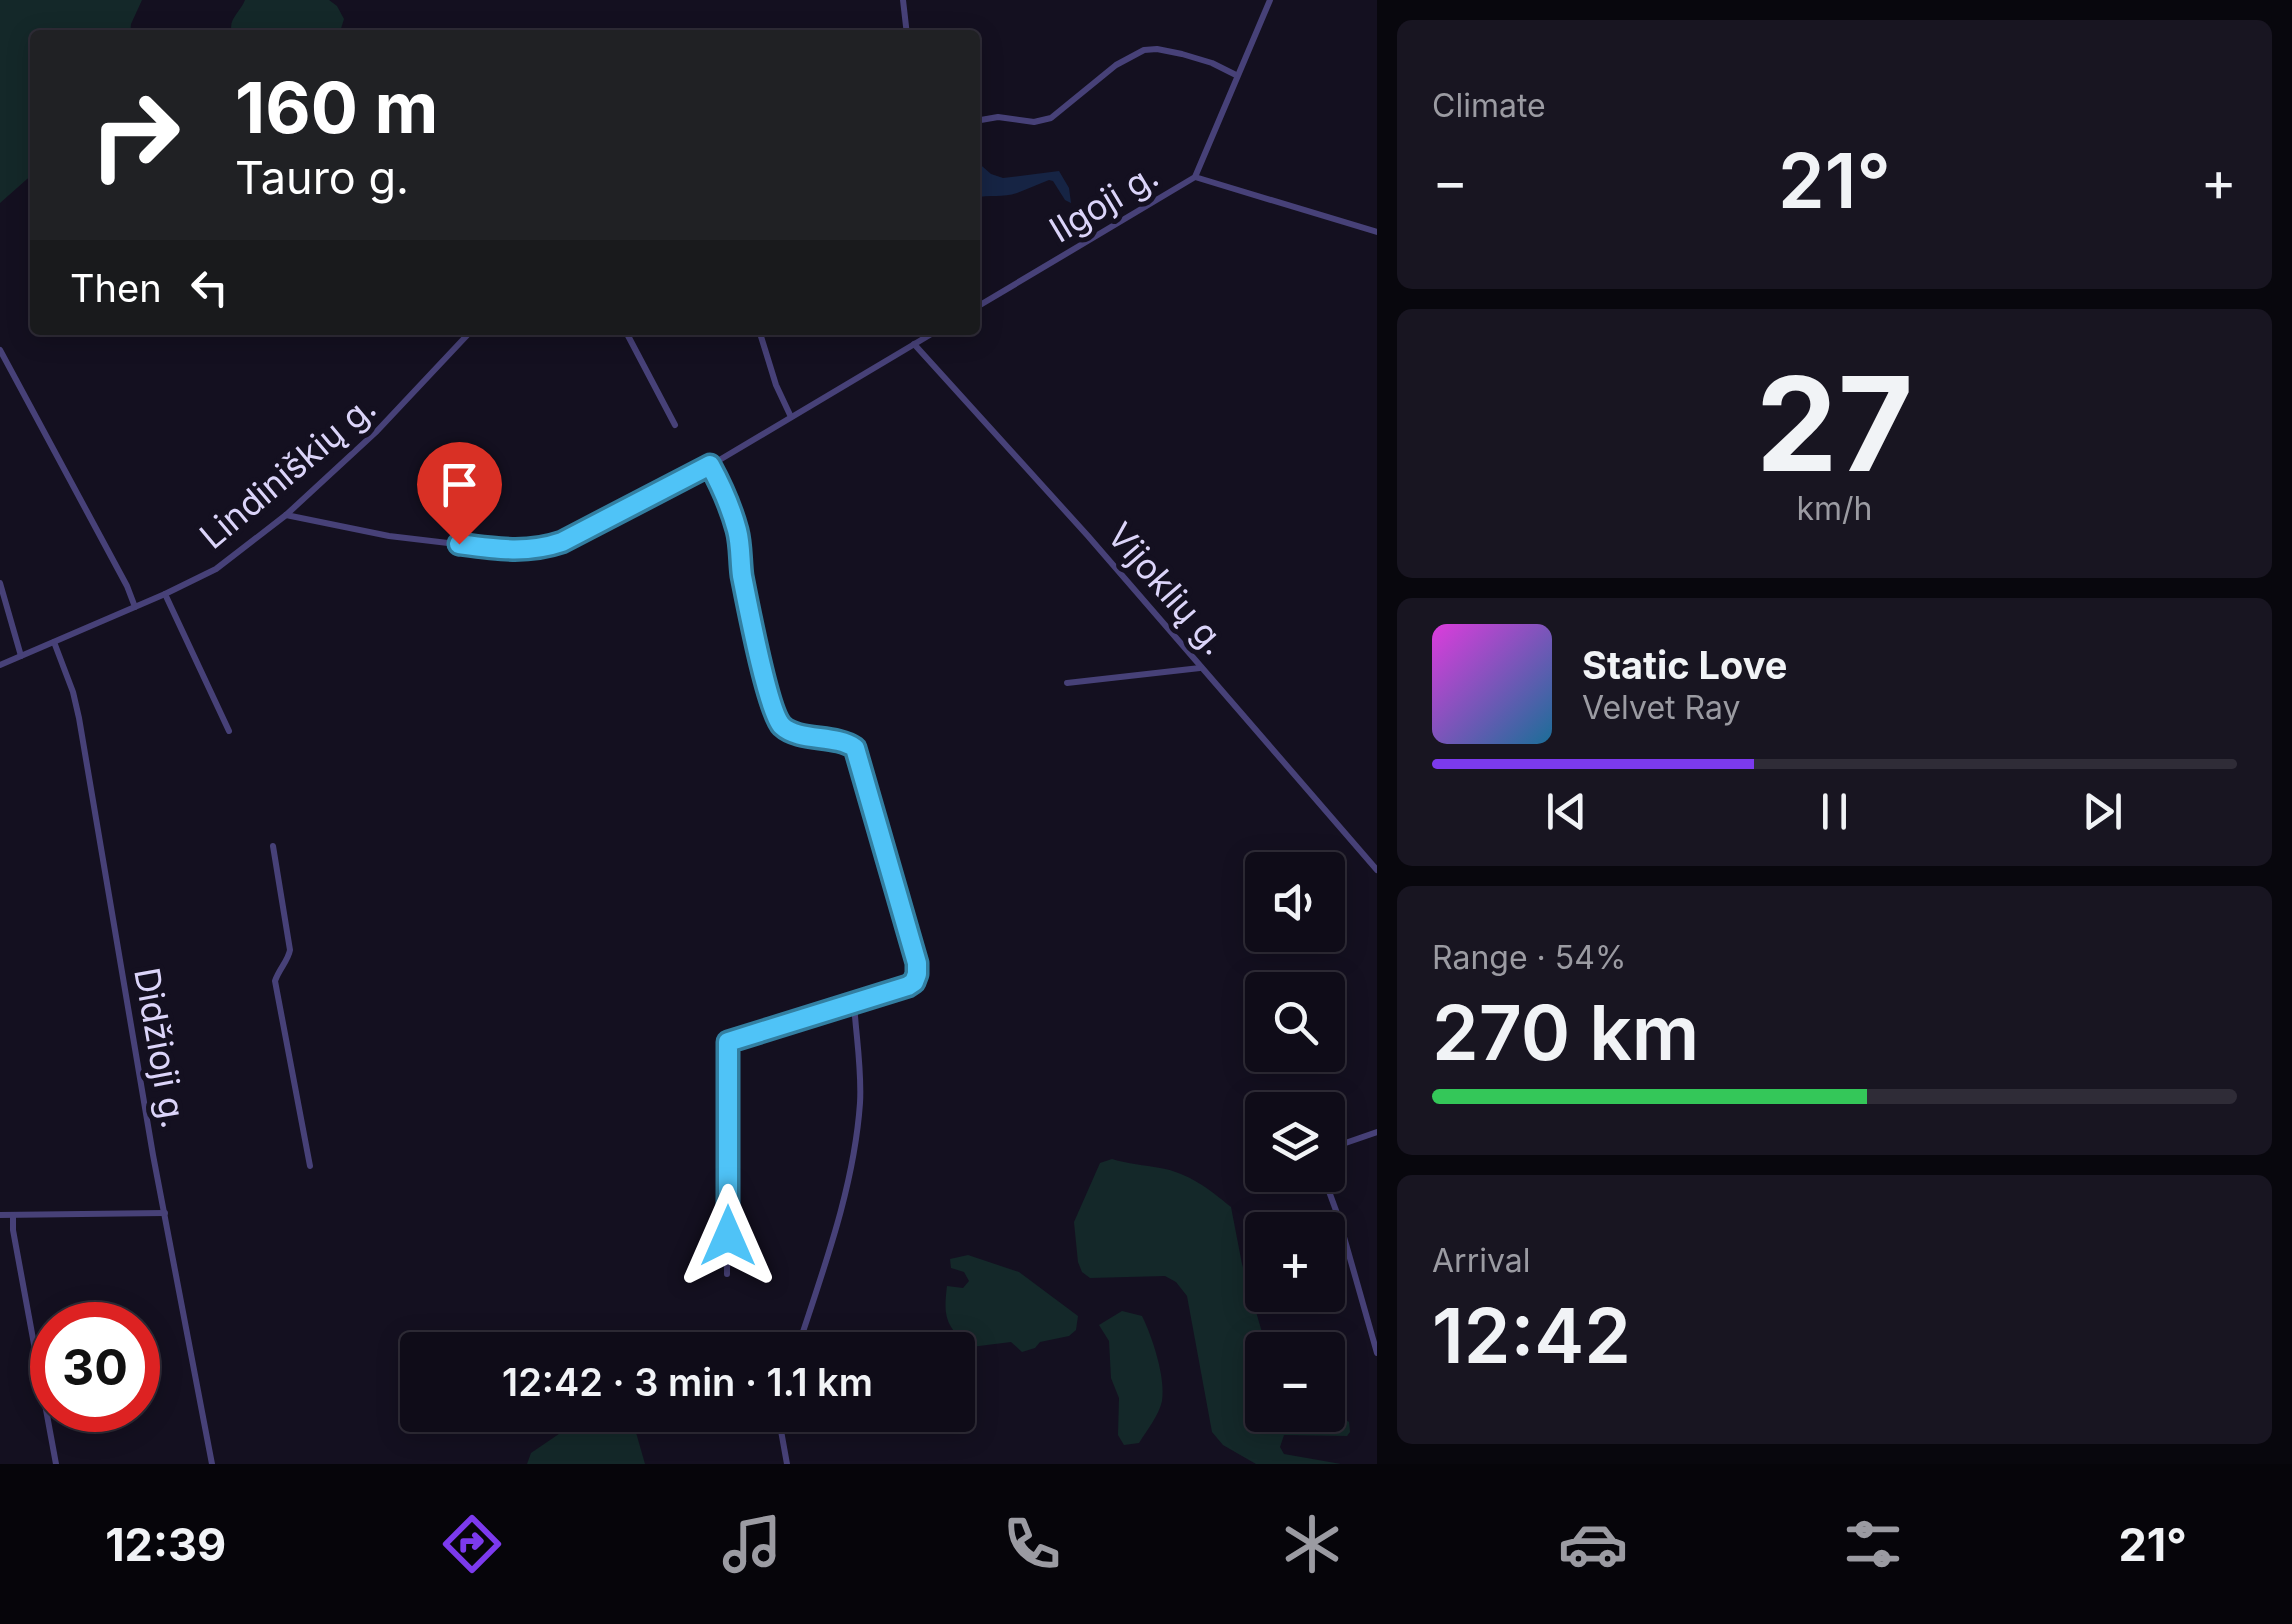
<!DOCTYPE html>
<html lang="en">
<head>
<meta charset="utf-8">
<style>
	body { margin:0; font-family:Inter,sans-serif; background:#181521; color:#f1f3f6; height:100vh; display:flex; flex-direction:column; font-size:38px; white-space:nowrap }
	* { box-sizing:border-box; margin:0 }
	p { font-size:32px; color:#9b9ba2 }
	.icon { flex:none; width:55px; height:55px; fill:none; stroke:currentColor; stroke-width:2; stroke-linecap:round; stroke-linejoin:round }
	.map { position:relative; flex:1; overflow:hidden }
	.details { display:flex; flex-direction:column; gap:20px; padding:20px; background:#08070d; width:915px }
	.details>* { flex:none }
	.top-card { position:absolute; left:30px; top:30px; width:950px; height:305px; border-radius:10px; box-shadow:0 5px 25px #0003,0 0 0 2px #2f2c37; background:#202124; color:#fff; overflow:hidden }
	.tools { position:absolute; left:1245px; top:852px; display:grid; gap:20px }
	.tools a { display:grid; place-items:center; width:100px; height:100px; border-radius:10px; background:#0f0c18; box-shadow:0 5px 25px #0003,0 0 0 2px #2f2c37; font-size:50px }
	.speed { position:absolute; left:30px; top:1302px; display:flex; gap:20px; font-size:50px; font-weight:700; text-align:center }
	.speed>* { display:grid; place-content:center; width:130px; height:130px; border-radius:50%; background:#0f0c18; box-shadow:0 5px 25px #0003,0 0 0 2px #2f2c37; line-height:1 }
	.speed .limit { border:15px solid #d22; background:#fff; color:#111 }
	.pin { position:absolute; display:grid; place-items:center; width:85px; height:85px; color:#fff; margin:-102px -42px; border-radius:50% 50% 50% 0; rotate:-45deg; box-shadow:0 0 10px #0007 }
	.pin .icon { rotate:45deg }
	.me { position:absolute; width:110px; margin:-55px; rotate:0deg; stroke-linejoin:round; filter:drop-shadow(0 0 8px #0008) }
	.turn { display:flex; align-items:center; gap:35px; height:210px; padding:0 40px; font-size:45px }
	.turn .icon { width:130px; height:130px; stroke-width:2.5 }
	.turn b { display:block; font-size:70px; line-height:85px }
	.then { display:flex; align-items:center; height:95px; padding:0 40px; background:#0003; gap:20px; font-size:38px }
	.big { font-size:75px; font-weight:600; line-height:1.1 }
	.details .widget { flex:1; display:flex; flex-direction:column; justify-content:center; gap:15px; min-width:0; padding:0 35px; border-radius:15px; background:#181521 }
	.details .dial { align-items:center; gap:0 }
	.dial b { font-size:130px; line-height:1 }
	.song { display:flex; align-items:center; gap:30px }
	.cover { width:120px; height:120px; border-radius:15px; background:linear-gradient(135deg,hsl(300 70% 55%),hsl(200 70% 35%)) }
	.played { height:10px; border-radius:5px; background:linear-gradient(90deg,#7c3aed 40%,#2f2c37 40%) }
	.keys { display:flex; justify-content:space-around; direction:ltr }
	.heat { display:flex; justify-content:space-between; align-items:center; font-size:55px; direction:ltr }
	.charge { height:15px; border-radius:8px; background:linear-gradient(90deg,#34c759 54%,#2f2c37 0) }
	.trip { position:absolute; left:400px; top:1332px; width:575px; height:100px; border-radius:10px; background:#0f0c18; box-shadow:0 5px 25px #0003,0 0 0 2px #2f2c37; font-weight:600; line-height:100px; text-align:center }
	.tabs { display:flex; height:160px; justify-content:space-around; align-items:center; background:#06050a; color:#9b9ba2 }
	.tabs .icon { width:70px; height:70px }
	.tabs .active { color:#7c3aed }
	.tabs b { font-size:45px; color:#f1f3f6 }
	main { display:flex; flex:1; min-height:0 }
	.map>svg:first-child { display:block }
	.green { fill:#142829 }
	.water { fill:#162444 }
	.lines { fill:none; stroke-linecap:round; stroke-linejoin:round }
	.minor { stroke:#474178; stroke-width:6 }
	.route-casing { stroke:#337fa1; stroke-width:25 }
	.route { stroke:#4fc3f7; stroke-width:18 }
	.labels { text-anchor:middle; stroke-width:10; stroke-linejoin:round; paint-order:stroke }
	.street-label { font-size:35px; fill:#dbd4f9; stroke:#141020 }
</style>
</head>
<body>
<main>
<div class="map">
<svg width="1377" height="1464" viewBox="0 0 1377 1464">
	<rect width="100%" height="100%" fill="#141020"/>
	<g class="green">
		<path d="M0,0H142L131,24L130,35H35V172L0,203Z"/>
		<path d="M245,0H329L337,6L344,19L339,35H233C226,20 240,13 245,0Z"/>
		<path d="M1112,1159C1128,1164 1144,1165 1160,1168C1189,1173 1209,1189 1231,1207L1242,1264L1264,1339L1262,1415C1288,1415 1331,1409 1349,1422L1350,1432L1347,1436L1284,1435L1280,1447L1284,1454L1341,1464H1256L1223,1445L1212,1432L1187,1296L1176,1282L1165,1276L1090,1278L1082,1272L1078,1262L1074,1222L1100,1163Z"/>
		<path d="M968,1255L1019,1272L1078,1316L1076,1330L1069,1336L1040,1342L1035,1348L1022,1352L1011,1342L971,1347C946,1327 943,1318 947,1286L963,1288L969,1281L964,1272L951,1268L950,1259Z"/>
		<path d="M1122,1311L1142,1316C1152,1336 1166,1378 1162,1401C1159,1415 1147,1430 1139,1443L1124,1445L1118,1435L1119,1398L1111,1378L1109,1341L1099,1325Z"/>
		<path d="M582,1415H631L645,1464H527L531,1453L578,1421Z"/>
	</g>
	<path class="water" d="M975,160L991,174L1003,178L1059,171L1069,188L1071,203L1065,200L1053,181L1049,180C1038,184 1028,189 1017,193C1003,198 989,194 975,198Z"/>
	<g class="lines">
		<g class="minor">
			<path d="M903,0L907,35"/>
			<path d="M975,121L998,117L1034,122L1051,118L1116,65L1144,50L1157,49L1182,54L1212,63L1236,75"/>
			<path d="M1195,177L1377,232"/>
			<path d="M975,308L1195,177L1270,0"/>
			<path d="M625,330L675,425"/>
			<path d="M759,330L776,385L791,417"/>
			<path d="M914,344L1088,536L1377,870"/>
			<path d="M0,350L127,586L135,607"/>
			<path d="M711,465L737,530L742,573L753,629L769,698L780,725L794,733L845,741L855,748L917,963V974L914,982L907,987L728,1043L727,1274"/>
			<path d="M286,515L389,536L507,550C527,551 543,549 562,542L711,465L938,330"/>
			<path d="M0,583L21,656"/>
			<path d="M165,594L229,731"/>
			<path d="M54,642L73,692L79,718L153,1155L212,1464"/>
			<path d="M0,665L165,594L216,569L286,515L377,431L472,330"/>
			<path d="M1067,683L1200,668"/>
			<path d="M273,846L290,950C288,961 279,969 275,981L310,1166"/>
			<path d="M1328,1149L1377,1132"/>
			<path d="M1323,1175L1338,1216L1377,1353"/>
			<path d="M0,1215L165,1213"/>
			<path d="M13,1215V1230L56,1464"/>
			<path d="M797,1350C823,1270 854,1188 860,1103C862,1070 856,1036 854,1003"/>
			<path d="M781,1415L780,1425L787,1464"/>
		</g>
	</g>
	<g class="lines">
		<defs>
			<path id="route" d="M459,544C495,549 527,554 562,542L710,465C721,485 731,508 737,530C741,545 740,561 742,576C747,601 768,712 782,726C799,742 835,734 855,748L917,963V974L914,982L908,986L728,1042V1236"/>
		</defs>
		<use href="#route" class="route-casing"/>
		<use href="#route" class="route"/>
	</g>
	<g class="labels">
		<g class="street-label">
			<text transform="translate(1104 203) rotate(-31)" y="12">Ilgoji g.</text>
			<text transform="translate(288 472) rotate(-40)" y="12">Lindiniškių g.</text>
			<text transform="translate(1167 589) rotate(49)" y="12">Vijoklių g.</text>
			<text transform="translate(160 1048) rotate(80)" y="12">Didžioji g.</text>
		</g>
	</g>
</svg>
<div class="tools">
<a><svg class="icon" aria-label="sound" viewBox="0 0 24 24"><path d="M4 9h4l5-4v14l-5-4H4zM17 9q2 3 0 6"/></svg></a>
<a><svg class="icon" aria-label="search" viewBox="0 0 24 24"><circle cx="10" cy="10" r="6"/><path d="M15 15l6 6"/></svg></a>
<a><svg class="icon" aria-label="layers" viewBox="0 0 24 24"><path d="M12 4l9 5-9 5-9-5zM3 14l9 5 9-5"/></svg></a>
<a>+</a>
<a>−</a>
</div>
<div class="speed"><div class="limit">30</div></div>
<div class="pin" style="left:459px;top:544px;background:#d93025"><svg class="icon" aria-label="arrive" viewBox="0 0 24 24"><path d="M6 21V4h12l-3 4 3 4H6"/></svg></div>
<svg class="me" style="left:728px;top:1236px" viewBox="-20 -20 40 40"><path d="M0-17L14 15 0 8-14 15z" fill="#4fc3f7" stroke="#fff" stroke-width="4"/></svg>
<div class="trip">12:42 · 3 min · 1.1 km</div>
<div class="top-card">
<div class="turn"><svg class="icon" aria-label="right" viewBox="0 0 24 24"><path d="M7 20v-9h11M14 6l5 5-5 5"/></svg><div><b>160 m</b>Tauro g.</div></div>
<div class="then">Then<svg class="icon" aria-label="left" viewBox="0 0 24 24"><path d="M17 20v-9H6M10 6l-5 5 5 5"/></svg></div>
</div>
</div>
<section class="details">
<div class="widget"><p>Climate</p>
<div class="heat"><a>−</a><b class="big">21°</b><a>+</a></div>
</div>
<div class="widget dial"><b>27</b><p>km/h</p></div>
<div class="widget">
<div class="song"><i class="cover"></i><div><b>Static Love</b><p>Velvet Ray</p></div></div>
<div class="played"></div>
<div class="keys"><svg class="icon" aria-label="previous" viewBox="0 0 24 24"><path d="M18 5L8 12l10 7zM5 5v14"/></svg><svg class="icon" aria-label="pause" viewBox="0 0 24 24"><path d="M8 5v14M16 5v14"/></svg><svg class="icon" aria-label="next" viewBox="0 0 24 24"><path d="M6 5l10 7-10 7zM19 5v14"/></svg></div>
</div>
<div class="widget"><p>Range · 54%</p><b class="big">270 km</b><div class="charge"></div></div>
<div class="widget"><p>Arrival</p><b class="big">12:42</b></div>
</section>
</main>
<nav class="tabs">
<b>12:39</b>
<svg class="icon active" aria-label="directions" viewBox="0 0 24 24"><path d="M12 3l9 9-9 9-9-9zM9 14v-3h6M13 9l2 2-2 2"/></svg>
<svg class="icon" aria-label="music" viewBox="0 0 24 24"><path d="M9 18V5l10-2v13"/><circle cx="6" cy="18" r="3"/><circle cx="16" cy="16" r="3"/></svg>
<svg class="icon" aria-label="phone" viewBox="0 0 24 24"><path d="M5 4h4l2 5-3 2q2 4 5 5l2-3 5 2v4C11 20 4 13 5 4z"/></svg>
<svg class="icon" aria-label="climate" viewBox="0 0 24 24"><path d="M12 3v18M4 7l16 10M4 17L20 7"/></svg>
<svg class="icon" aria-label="car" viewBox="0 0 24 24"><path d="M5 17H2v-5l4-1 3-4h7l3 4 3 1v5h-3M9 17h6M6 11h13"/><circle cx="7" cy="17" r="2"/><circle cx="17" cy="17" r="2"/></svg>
<svg class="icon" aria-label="filters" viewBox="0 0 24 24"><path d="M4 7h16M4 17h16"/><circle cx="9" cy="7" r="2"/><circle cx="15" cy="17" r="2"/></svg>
<b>21°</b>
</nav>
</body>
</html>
